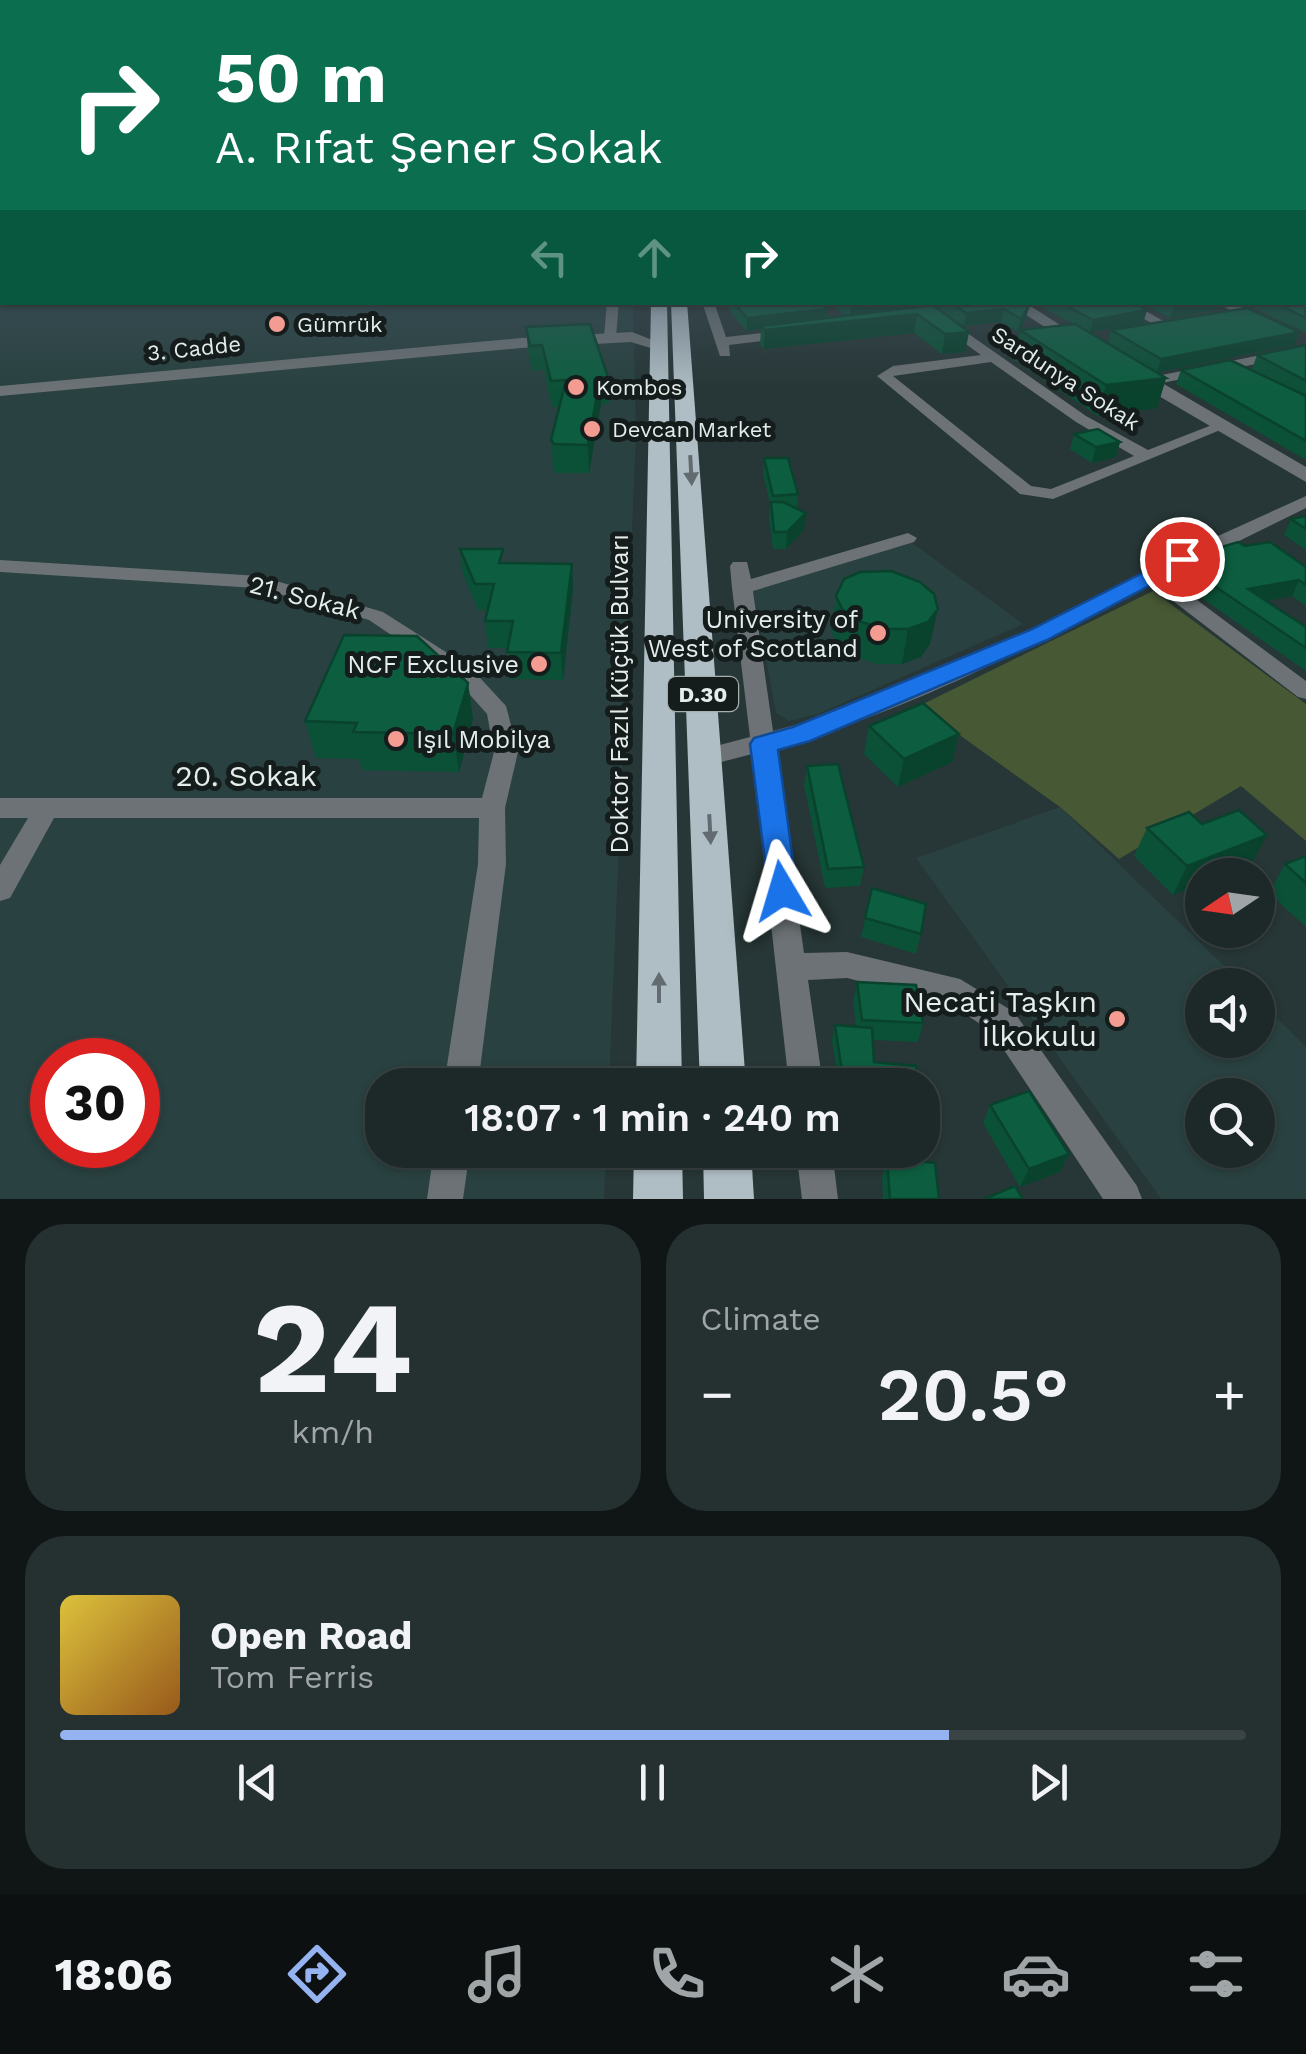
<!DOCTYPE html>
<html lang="en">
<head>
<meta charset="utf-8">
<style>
	body { margin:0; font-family:"Work Sans",sans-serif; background:#253030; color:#f1f3f6; height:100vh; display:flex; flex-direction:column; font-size:38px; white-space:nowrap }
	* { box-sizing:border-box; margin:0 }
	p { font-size:32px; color:#a0a6a8 }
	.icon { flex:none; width:55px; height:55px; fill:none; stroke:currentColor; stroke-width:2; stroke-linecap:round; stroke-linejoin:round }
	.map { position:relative; height:1199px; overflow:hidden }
	.drawer { display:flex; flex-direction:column; gap:25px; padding:25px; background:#101616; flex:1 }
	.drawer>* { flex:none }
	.hud { position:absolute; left:0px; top:0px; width:1308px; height:305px; box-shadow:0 2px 8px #0004,0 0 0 2px #3b4445; background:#0b6e4f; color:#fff; overflow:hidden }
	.needle { width:65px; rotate:257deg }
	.buttons { position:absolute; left:1185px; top:858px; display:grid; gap:20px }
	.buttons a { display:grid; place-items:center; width:90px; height:90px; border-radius:50%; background:#1d2828; box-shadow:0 2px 8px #0004,0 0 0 2px #3b4445; font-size:50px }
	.speed { position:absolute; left:30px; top:1038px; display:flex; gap:20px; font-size:50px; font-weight:700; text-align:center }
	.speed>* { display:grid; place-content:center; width:130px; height:130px; border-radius:50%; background:#1d2828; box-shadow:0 2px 8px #0004,0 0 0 2px #3b4445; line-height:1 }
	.speed .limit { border:15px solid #d22; background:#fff; color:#111 }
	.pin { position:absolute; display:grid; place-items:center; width:85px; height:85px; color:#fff; margin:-42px; border:5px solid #fff; border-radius:50%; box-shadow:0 2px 10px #0007 }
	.me { position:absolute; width:110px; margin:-55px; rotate:353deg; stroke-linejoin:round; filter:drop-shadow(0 0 8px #0008) }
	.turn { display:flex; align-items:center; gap:35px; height:210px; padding:0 50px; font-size:45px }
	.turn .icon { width:130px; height:130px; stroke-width:2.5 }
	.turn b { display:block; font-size:70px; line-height:85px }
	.lanes { display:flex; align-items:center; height:95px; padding:0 50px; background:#0003; justify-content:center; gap:50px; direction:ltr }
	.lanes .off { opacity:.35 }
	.big { font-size:75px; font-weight:600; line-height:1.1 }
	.drawer .tile { flex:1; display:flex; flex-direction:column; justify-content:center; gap:15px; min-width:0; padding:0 35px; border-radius:40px; background:#253030 }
	.drawer .dial { align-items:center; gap:0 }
	.dial b { font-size:130px; line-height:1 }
	.song { display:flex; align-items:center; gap:30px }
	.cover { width:120px; height:120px; border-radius:15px; background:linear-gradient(135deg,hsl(50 70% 55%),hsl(30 70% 35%)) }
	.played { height:10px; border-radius:5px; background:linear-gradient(90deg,#95b2f1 75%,#3b4445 75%) }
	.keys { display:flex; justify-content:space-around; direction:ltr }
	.heat { display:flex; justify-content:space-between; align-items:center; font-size:55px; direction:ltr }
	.drawer .tiles { flex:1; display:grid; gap:25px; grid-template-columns:1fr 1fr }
	.tile:last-child { grid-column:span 2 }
	.trip { position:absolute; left:365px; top:1068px; width:575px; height:100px; border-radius:40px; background:#1d2828; box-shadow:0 2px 8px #0004,0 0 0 2px #3b4445; font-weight:600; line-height:100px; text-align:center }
	.tabs { display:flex; height:160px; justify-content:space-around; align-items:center; background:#0c1010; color:#a0a6a8 }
	.tabs .icon { width:70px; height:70px }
	.tabs .current { color:#95b2f1 }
	.tabs b { font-size:45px; color:#f1f3f6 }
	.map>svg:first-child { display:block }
	.built { fill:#294140; fill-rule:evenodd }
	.green { fill:#475834 }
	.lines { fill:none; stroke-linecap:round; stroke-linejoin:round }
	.minor { fill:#6c7275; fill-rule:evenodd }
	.tertiary { fill:#6c7275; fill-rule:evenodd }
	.trunk { fill:#afbdc4; fill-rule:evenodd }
	.wall { fill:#0b5137 }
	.shaded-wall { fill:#09422d }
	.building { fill:#0d5e40; stroke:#09422d; stroke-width:2.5 }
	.oneway { fill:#626c70 }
	.route { fill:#1a73e8; stroke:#114b97; stroke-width:2.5 }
	.poi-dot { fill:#f59c92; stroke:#151c1c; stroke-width:4 }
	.labels { text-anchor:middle; stroke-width:10; stroke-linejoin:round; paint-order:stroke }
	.far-poi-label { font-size:22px; fill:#e4edec; stroke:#151c1c; text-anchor:start }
	.far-street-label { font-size:22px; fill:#e4edec; stroke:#151c1c }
	.shield { fill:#151c1c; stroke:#a6aeae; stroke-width:2.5 }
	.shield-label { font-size:22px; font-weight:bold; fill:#e4edec }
	.street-label { font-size:25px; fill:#e4edec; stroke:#151c1c }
	.poi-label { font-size:25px; fill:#e4edec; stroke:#151c1c; text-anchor:end }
	.near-street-label { font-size:30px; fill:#e4edec; stroke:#151c1c }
	.near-poi-label { font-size:30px; fill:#e4edec; stroke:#151c1c; text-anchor:end }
</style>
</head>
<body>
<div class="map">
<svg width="1306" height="1199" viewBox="0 0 1306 1199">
	<rect width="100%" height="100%" fill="#273636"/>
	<g class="built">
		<path d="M0,271L2,302L633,303L636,435L609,1085H382V1150H606L604,1199H0ZM52,1060H138V1145H52Z"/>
		<path d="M911,542L1023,624L818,714L789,721L776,713L753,590Z"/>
		<path d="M1060,807L1244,985H1202V1040H1258V999L1306,1047V1199H1161L916,858ZM1202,1095H1258V1150H1202Z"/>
	</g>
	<path class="green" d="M1153,591L1306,704V841L1241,786L1119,859L1060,807L919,706Z"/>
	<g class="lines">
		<g class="minor">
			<path d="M607,302H619L616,337L610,341L604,337Z"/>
			<path d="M702,302H714L726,337L788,330L794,334L788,338L729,345L730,356H720Z"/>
			<path d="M908,302H923L1086,416L1148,450L1217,423H1227L1230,426L1053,499L1020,494L877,376L893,366L981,355ZM991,362L1076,422L1134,456L1051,489L1031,486L893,376Z"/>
			<path d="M1114,302H1130L1172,326L1162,329Z"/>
			<path d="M1215,302H1232L1265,320L1255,323Z"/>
			<path d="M1306,346V354L1147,386L1140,382L1147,378Z"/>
			<path d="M1306,496V508L1166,577L1306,681V699L1298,697L1151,584C1030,646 907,713 775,747L804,953L847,952L960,979L1014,1012L1137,1186L1142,1199H1103L992,1032L952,1005L847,978L808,980L823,1085H789L752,754L706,766L697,763L694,757L697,751L750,737L732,588L730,566L733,562H747L751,579L908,533L917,538L914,542L753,591L773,731C901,699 1023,633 1141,574L1143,570Z"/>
			<path d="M0,560L259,576L383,612L471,668L506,706L518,752L505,808L506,864L478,1085H444L478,864L479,818H54L10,898L0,901V865L28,818H0V798H482L494,752L487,714L455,678L369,620L258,588L0,572Z"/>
			<path d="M434,1150H470L463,1199H427Z"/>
			<path d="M796,1150H832L838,1199H802Z"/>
		</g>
		<g class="tertiary">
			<path d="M1006,302H1024L1090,344L1076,347Z"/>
			<path d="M632,332L668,346L660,351L631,342L521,348L0,396V386L521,338Z"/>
			<path d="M1128,370H1140L1306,467V482L1128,378Z"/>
		</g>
		<g class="trunk">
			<path d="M651,302H667L682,1085H636Z"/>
			<path d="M671,302H687L746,1085H700Z"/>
			<path d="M634,1150H682L683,1199H633Z"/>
			<path d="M703,1150H751L754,1199H704Z"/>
		</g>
	</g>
	<g class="wall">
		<path d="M1306,292V333L1242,302H1305Z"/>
		<path d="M727,302H820L828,309L827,318L845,316L830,302H915L914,307L933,305L929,302H1024L1029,306L1026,319L1018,332L1001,322L964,326L934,306L969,332L965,352L942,354L914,333L764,349L760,345L761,329L747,331L731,314Z"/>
		<path d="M1032,302H1133L1147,310L1143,323L1090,332L1108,343L1111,330L1299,332L1294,345L1157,372L1166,378L1157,408L1098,416L1013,359L1020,330L1074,324Z"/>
		<path d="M1139,302H1222L1220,309L1170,318Z"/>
		<path d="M526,327L608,377L609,403L601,404L589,473H556L553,468L551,440L560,407H552L544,370L532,371L528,351Z"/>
		<path d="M1306,345V460L1176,384L1181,370L1278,382L1252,369L1257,355Z"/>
		<path d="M1074,434L1120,442L1116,457L1092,463L1070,449Z"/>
		<path d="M764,458L798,494L797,509L804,530L786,549H773L769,518L770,504L763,473Z"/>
		<path d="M1306,516V550L1284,535L1291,519Z"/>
		<path d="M1245,546L1306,567V606L1292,596L1266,601L1306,627V671L1182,584L1188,568L1200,565L1205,552Z"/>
		<path d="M460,549L504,563L572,564L573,589L563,680L510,679L508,648H488L485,621L487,610H478L463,574Z"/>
		<path d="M891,571L930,644L921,657L902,664H877L853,656L837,644L831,631L836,596Z"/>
		<path d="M468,683L473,719L459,772L362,770L359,759L316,758L305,721Z"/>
		<path d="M869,726L959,734L952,762L898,787L864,754Z"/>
		<path d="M807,766L864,867L860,886L825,888L804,785Z"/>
		<path d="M1202,824L1252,863L1222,875H1202V883L1173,895L1134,856L1147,828Z"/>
		<path d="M1306,856V927L1269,893L1285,864Z"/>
		<path d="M872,888L921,934L916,954L861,937Z"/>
		<path d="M857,982L923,1023L918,1042L873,1040L874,1062L918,1085H839L832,1041L835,1025L856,1026L853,1002Z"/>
		<path d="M990,1105L1069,1154L1060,1172L1020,1187L983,1123Z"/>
		<path d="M887,1158L939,1199H883L882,1176Z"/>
	</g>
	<g class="shaded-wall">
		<path d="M885,302H915L914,311L849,319L851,306Z"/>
		<path d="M1191,302H1222L1220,309L1170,318L1174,306Z"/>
		<path d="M1029,306L1026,319L1018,332L1021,319Z"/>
		<path d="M828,309L826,321L761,326V329L747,331V318Z"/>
		<path d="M1004,309L1001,322L964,326L966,313Z"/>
		<path d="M1147,310L1143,323L1090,332L1093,320Z"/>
		<path d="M917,314L914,333L764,349L765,330Z"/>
		<path d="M969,332L965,352L942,354L945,334Z"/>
		<path d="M1299,332L1294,345L1157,372L1161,359Z"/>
		<path d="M600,378L601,404L589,473L588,445Z"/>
		<path d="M1166,378L1157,408L1098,416L1106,385Z"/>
		<path d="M1120,442L1116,457L1092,463L1096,447Z"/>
		<path d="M806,513L804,530L786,549L787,532Z"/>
		<path d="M572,564L573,589L563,680L561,653Z"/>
		<path d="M1299,580L1292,596L1241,606L1248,589Z"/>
		<path d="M938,609L930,644L921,657L902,664L908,629Z"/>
		<path d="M468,683L473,719L459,772L453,734Z"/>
		<path d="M959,734L952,762L898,787L904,759Z"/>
		<path d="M1267,835L1252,863L1222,875H1202V883L1173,895L1187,866Z"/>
		<path d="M1069,1154L1060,1172L1020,1187L1029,1169Z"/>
	</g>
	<g class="building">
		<path d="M1305,292L1306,318L1273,302H1305Z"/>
		<path d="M733,302H820L828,309L747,318Z"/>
		<path d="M846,302H885L851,306Z"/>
		<path d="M950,302H1024L1029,306L1021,319L1004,309L966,313Z"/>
		<path d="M1059,302H1133L1147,310L1093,320Z"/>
		<path d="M1167,302H1191L1174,306Z"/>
		<path d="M933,305L969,332L945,334L917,314L765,330L761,326Z"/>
		<path d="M1247,308L1299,332L1161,359L1111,330Z"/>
		<path d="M590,324L608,377L600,378L588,445L554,444L551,440L566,380L551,381L542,345L530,346L526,327Z"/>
		<path d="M1075,324L1166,378L1106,385L1020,330Z"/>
		<path d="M1306,345V381L1257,355Z"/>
		<path d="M1230,360L1306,396V441L1181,370Z"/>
		<path d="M1098,429L1120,442L1096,447L1074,434Z"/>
		<path d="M764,458H788L798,494L773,496Z"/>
		<path d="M771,502H783L806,513L787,532H774Z"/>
		<path d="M1306,516V529L1291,519Z"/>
		<path d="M1238,542L1245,546L1270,542L1306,567V585L1299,580L1248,589L1306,627V648L1188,568L1218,560L1205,552Z"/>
		<path d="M460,549H503L499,563L572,564L561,653L507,652L513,621H485L494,584H475Z"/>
		<path d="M891,571L920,582L934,594L938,609L928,622L908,629H883L859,621L842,609L836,596L844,579L860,572Z"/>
		<path d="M344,635L417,636L468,683L453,734L353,732L357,723L305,721Z"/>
		<path d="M923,703L959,734L904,759L869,726Z"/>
		<path d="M838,764L864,867L828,869L807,766Z"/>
		<path d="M1239,810L1267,835L1187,866L1147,828L1189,812L1202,824Z"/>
		<path d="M1306,856V883L1285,864Z"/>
		<path d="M872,888L926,904L921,934L865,918Z"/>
		<path d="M857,982L916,985L923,1023L862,1020Z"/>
		<path d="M835,1025L872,1028L874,1062L916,1066L918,1085H844Z"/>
		<path d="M1029,1091L1069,1154L1029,1169L990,1105Z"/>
		<path d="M887,1158L935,1163L939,1199H890Z"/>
		<path d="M1015,1186L1023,1199H984Z"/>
	</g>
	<defs><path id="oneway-solid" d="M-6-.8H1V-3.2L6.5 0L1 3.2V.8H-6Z" transform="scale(2.5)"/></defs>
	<g class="oneway">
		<use href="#oneway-solid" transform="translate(691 470) rotate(87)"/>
		<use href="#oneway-solid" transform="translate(710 829) rotate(87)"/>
		<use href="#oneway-solid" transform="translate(659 988) rotate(-90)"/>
	</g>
	<linearGradient id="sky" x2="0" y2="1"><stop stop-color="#151e1e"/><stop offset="0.57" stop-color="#41525d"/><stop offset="1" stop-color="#41525d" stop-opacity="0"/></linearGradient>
	<rect width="1306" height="391" fill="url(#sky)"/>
	<path class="route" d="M1182,553L1193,559L1190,564L1047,640L810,741L778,750L797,891L793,900L782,904L770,900L750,744L754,738L793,727L1030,630Z"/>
	<g class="poi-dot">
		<circle cx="277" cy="324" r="10"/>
		<circle cx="576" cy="387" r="10"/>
		<circle cx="592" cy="429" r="10"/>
		<circle cx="878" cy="633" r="10"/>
		<circle cx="539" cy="664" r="10"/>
		<circle cx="396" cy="739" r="10"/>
		<circle cx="1117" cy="1019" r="10"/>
	</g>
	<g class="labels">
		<g class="far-poi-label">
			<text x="297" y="332">Gümrük</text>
			<text x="596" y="395">Kombos</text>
			<text x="612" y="437">Devcan Market</text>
		</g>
		<g class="far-street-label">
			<text transform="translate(194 348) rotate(-6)" y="8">3. Cadde</text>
			<text transform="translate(1066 378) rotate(33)" y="8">Sardunya Sokak</text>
		</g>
		<rect class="shield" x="668" y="677" width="70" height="34" rx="8"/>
		<g class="shield-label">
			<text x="703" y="702">D.30</text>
		</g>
		<g class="street-label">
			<text transform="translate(305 597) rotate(14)" y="9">21. Sokak</text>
			<text transform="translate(619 694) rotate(-90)" y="9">Doktor Fazıl Küçük Bulvarı</text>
		</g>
		<g class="poi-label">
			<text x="858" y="628">University of<tspan x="858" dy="29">West of Scotland</tspan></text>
			<text x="519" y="673">NCF Exclusive</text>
			<text x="416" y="748" text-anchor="start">Işıl Mobilya</text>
		</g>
		<g class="near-street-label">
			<text x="246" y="786">20. Sokak</text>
		</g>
		<g class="near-poi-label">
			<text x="1097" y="1012">Necati Taşkın<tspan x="1097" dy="34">İlkokulu</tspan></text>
		</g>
	</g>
</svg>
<div class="buttons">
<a><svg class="needle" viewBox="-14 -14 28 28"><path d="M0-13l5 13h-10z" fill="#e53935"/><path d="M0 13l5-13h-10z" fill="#a0a6a8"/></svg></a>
<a><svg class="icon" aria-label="sound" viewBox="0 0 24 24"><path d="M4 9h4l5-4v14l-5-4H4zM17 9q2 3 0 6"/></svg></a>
<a><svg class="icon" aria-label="search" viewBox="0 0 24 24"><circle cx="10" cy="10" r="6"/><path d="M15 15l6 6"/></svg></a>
</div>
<div class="speed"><div class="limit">30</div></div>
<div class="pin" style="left:1182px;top:559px;background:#d93025"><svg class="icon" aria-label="arrive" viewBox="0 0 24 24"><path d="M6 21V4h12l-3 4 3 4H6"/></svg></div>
<svg class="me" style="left:782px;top:891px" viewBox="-20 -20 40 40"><path d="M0-17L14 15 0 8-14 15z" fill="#1a73e8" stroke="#fff" stroke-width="4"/></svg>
<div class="trip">18:07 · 1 min · 240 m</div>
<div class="hud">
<div class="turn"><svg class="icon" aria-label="right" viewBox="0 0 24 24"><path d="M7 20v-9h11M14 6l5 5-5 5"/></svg><div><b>50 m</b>A. Rıfat Şener Sokak</div></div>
<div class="lanes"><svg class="icon off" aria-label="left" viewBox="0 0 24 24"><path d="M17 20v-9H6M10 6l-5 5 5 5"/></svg><svg class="icon off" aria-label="ahead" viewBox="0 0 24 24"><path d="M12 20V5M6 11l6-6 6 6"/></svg><svg class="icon" aria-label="right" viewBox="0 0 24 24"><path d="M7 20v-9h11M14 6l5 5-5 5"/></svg></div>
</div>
</div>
<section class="drawer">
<div class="tiles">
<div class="tile dial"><b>24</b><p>km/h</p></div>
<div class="tile"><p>Climate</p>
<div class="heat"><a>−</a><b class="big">20.5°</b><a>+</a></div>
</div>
<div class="tile">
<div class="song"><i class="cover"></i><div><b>Open Road</b><p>Tom Ferris</p></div></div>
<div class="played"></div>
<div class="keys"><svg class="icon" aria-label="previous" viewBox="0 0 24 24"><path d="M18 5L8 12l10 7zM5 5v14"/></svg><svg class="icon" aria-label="pause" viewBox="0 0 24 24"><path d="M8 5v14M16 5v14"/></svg><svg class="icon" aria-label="next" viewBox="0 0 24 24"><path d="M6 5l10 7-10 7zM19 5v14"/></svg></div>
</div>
</div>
</section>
<nav class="tabs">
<b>18:06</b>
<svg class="icon current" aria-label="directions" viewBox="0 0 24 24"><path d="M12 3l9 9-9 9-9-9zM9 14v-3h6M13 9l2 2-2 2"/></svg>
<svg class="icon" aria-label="music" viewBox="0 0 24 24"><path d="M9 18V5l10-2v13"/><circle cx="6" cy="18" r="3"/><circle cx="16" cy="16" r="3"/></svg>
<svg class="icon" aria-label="phone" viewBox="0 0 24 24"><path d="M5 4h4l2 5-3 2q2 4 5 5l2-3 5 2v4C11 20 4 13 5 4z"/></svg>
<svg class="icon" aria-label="climate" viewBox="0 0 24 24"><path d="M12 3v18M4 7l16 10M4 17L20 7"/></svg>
<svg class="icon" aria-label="car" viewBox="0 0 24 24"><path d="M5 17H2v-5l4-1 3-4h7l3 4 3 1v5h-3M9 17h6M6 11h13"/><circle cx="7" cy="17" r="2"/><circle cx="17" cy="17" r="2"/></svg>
<svg class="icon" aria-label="filters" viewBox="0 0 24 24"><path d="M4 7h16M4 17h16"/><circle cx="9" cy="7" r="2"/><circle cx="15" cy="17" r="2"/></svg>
</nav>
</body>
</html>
